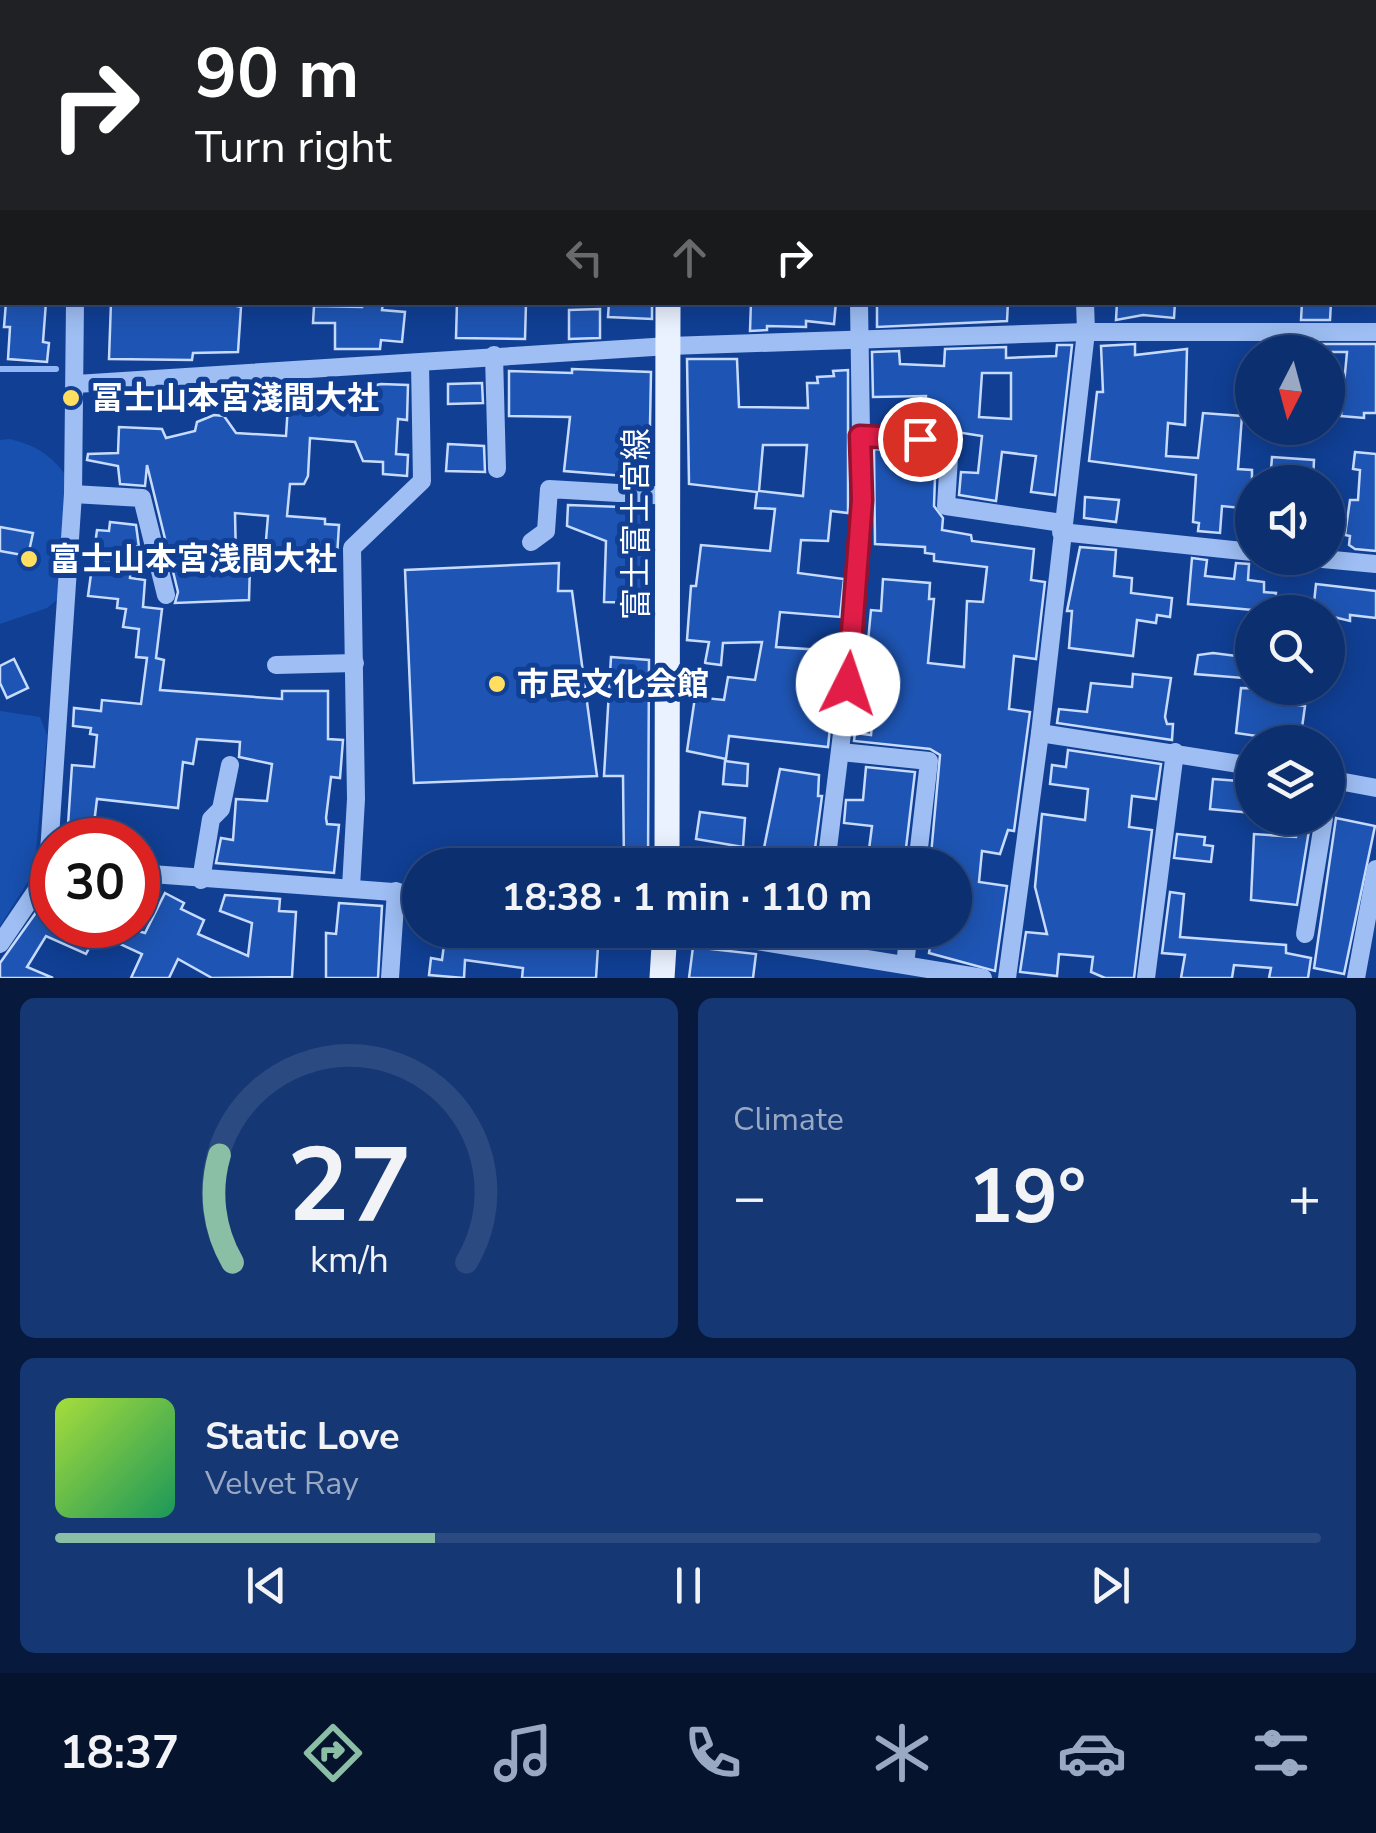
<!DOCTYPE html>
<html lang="en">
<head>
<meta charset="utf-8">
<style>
	body { margin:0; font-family:"Nunito Sans","Noto Sans JP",sans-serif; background:#153774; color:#f1f3f6; height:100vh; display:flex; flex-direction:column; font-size:38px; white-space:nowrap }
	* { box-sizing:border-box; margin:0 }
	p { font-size:32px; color:#9aa9c3 }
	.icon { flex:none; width:55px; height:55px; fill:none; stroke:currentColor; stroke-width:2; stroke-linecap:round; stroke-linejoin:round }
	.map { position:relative; height:978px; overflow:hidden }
	.sheet { display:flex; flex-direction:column; gap:20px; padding:20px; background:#071a3d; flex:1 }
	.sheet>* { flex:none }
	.banner { position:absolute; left:0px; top:0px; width:1378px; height:305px; box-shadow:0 5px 25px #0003,0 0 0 2px #2c4a82; background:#202124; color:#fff; overflow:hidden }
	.needle { width:65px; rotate:186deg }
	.fabs { position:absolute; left:1235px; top:335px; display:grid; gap:20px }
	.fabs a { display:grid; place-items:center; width:110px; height:110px; border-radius:50%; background:#0c2f6f; box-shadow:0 5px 25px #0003,0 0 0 2px #2c4a82; font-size:50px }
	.speed { position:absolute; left:30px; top:818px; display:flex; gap:20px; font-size:50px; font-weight:700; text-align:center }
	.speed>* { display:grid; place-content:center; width:130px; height:130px; border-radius:50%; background:#0c2f6f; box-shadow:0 5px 25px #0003,0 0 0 2px #2c4a82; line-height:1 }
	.speed .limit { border:15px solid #d22; background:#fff; color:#111 }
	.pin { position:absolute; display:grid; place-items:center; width:85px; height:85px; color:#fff; margin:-42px; border:5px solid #fff; border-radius:50%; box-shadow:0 2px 10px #0007 }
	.me { position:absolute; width:110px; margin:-55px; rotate:4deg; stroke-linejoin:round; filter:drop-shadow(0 0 8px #0008) }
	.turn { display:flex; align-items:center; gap:35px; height:210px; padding:0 30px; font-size:45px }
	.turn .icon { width:130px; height:130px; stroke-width:2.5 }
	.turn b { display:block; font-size:70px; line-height:85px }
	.lanes { display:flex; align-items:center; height:95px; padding:0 30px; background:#0003; justify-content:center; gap:50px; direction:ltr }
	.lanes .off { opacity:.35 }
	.big { font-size:75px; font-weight:700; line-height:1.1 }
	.sheet .card { flex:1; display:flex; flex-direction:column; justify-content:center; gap:15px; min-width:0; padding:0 35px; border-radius:15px; background:#153774 }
	.sheet .dial { align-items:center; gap:0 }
	.dial svg { height:260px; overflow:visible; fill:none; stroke:#2c4a82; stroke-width:7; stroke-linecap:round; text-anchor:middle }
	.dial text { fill:#f1f3f6; stroke:none }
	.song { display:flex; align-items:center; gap:30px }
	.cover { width:120px; height:120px; border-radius:15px; background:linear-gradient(135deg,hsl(80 70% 55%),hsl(150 70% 35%)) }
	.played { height:10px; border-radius:5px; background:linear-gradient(90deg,#8abfa5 30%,#2c4a82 30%) }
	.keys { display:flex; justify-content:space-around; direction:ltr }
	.heat { display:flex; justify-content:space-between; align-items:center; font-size:55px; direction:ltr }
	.sheet .tiles { flex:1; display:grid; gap:20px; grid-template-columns:1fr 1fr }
	.card:last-child { grid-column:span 2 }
	.trip { position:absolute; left:402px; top:848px; width:570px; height:100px; border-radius:50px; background:#0c2f6f; box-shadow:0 5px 25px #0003,0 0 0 2px #2c4a82; font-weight:700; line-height:100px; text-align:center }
	.tabs { display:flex; height:160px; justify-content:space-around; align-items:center; background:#05132c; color:#9aa9c3 }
	.tabs .icon { width:70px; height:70px }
	.tabs .on { color:#8abfa5 }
	.tabs b { font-size:45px; color:#f1f3f6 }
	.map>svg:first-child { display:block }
	.green { fill:#1850af }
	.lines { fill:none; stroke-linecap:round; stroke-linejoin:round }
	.stream { stroke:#8fb7f7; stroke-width:6 }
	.building { fill:#1e55b4; stroke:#c6dbfe; stroke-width:2.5; fill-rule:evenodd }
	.minor { stroke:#9ebef4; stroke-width:18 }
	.major { stroke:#eaf1ff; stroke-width:25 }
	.route-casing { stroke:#92132f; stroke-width:25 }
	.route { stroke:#e11d48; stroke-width:18 }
	.poi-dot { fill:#ffde60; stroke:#103f94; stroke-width:4 }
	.labels { text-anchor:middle; stroke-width:10; stroke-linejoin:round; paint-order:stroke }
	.poi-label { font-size:32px; font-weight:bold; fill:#fff; stroke:#103f94; text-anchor:start }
	.street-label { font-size:32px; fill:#fff; stroke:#103f94 }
</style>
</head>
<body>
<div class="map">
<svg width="1376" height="978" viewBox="0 0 1376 978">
	<rect width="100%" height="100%" fill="#103f94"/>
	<g class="green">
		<path d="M9,439C33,444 52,455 66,476L58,599L47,608L0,624V440Z"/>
		<path d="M0,711L40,717L47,735L34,872L0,926Z"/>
	</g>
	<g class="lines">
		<path class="stream" d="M0,369H56"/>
	</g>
	<g class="building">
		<path d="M6,302H46L43,342L49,343L47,362L8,359L10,327H4Z"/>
		<path d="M111,302H220L241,307L238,352L193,353L192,360L109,359Z"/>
		<path d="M362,302L383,303L382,310L405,312L402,342L381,340L380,349H335V323H313L314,306L362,307Z"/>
		<path d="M457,302L526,303L525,339L456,338Z"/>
		<path d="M609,302H652V319L608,317Z"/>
		<path d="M751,302H836L834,324L806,321V327L767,326V330L750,331Z"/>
		<path d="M877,302H1008L1007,321L877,327Z"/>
		<path d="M1117,302H1175L1174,318L1143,315L1116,320Z"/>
		<path d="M1302,302H1331L1330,320H1301Z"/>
		<path d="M600,309V338L569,339V310Z"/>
		<path d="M1135,344V355L1187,349L1185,425L1168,423L1166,456L1198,458L1203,413L1242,416L1238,469L1252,470V509L1222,506L1220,533L1198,531L1199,523L1193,522L1196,475L1089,461L1097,392H1103L1101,346Z"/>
		<path d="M1297,344H1376V413H1364V418L1341,416L1347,352H1296Z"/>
		<path d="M1057,345H1072L1055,495L1031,492L1036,456L1002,452L996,501L959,495L961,472L978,473L982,436L924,427L926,396L873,397L872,352L899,351L900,364L944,366L945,349L1006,347V358L1056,356ZM982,373H1011V419L979,417Z"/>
		<path d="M687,359H737L739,407L808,408L807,383H818L817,377L834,376L833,371L848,370V513L831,511L828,541L801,540L798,573L844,579L840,617L780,612L776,647L838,651L828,747L729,736L726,759L687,751L695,697L724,700L728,677L755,680L762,642L723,643L721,665L705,663L709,642L687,640L691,586H696L701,545L770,551L775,509L755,508L757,492L689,484ZM763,445H807L803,496L759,491Z"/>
		<path d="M572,369L651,372L649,478L564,471L570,417L509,416V371L572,373Z"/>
		<path d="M482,383L483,403L448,404V384Z"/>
		<path d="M381,384L408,385L407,420L398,419L396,454L408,455L407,476L383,474V462L363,461L355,442L310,438L308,476L304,484H290L287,516L325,519V524L339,525L337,557L265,552L268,516L235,513L236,560L250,565L249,600L175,603L178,592L147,465L145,486L120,484L118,466L87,460L88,454L118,453L119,427L162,429L166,438L195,431L197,422L214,415L224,416L236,433L286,436L289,389L305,390L304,404L351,407L352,390Z"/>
		<path d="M448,444L484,446L485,472L446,471Z"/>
		<path d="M874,449L919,452V476L935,477L934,506L943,518L942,530L971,535L972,541L1034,549L1031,580L1045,582L1036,659L1014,656L1009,709L1030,712L1014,831L1008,830L1000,854L982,851L979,882L1007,886L995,971L929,953L932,932L955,935L961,868H956L957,862L931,855L940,755L930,749L854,741L855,733L871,735L874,705L865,704L866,662L871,610L881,611L883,579L930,583L929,599H934L928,663L964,667L967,601L983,602L987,567L934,561V554L925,553V547L875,544Z"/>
		<path d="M1355,452L1376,454V551L1355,549L1349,545L1350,536L1345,535L1350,500H1358L1360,470L1353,469Z"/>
		<path d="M1272,457L1314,460L1313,482H1270Z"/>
		<path d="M1085,497L1119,500L1116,522L1084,518Z"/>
		<path d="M568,505L648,508L646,603L604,602L606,541L567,526Z"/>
		<path d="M110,522L136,525L139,547L133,546L130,578L145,580L143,607L162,609L156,658L164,660L160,690L282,699V691H328V739L343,740L340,778L331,777L326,818L327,824L339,825L334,873L216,863L221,838L233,840L236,799L267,801L272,764L239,757L240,742L197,739L193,764L183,762L178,808L97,799L92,840H67L72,765L94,767L97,735L90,734L91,728L73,726L74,708L101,711L102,700L141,704L147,658L136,657L139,629L123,627L126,609L117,608L118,599L88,596L97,530L109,531Z"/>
		<path d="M0,527L33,533L28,556L0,551Z"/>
		<path d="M1080,547L1116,550L1114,576L1132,578L1131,593L1172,598L1170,617L1157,615L1156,623L1137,620L1133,656L1069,648L1072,611H1067Z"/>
		<path d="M1192,558L1207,560L1205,576L1234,579L1236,563L1249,564L1248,580L1264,582V592L1276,593L1274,612L1188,604Z"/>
		<path d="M559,563L558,591H572L597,776L414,783L405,570Z"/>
		<path d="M1316,584L1376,591V618L1350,615V621L1313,612Z"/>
		<path d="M1213,653L1245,657L1243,678L1195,674L1198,655Z"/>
		<path d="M611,657L649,660L648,865H624L623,776H604Z"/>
		<path d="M14,659L28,688L7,698L0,683V666Z"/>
		<path d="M1133,674L1171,678L1165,717L1167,724H1173L1172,740L1057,723L1059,709L1087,712L1091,683L1132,687Z"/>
		<path d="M1241,688L1285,689L1283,703L1305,706L1300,742H1264V737L1236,733Z"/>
		<path d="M1068,750L1161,764L1156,799L1132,796L1129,827L1152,830L1134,978H1105L1091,972L1093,957L1059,954L1057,976L1020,972L1026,932L1047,934L1035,887L1042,814L1085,820L1088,789L1050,784L1052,765L1066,767Z"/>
		<path d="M725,761L748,764L747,786L723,784Z"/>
		<path d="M866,767L915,772L904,865H867L872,826L844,823L846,800H863Z"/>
		<path d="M780,769L819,775L818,796H822L814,856L764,848Z"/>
		<path d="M1213,779L1252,782V813L1210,809Z"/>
		<path d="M700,812L745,818L743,847L696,839Z"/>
		<path d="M1299,818H1311L1297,905L1251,900L1254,834L1296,837Z"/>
		<path d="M1336,818L1375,826L1344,974L1314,968Z"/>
		<path d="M1177,834L1205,837L1204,845L1213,846L1211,862L1174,858Z"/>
		<path d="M1170,892L1184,894L1180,937L1286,945V953L1311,958L1308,978H1269L1271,968L1234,965L1232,978H1181L1185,955L1162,953Z"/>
		<path d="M165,893L184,903L181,909L204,920L198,934L248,956L252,923L220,911L225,895L280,899L279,911L296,912L292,977L212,978L178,959L169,978H131L142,954L109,939L116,925L145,933Z"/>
		<path d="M45,900L52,904V925H72L95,937L86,954L46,936L27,967L53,978H0V963Z"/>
		<path d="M339,903L382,906L378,978H326V933L336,934Z"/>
		<path d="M446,930L599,931L596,978H522L523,968L465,960L464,978L429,975L431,958L442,960Z"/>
		<path d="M693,947L756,954L753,978H689Z"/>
	</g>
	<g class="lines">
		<g class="minor">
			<path d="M82,2L83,0"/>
			<path d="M875,2V0"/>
			<path d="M1078,2V0"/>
			<path d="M0,102L2,103"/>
			<path d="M494,355L497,469"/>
			<path d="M76,384L669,346L1086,332H1376"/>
			<path d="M860,436L950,441L946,506L1062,523"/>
			<path d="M73,494L142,498L166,595"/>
			<path d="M1061,532L1252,552"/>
			<path d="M531,542L546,531L549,489L670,496"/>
			<path d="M1312,558L1376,564"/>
			<path d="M276,665L355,663"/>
			<path d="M1040,733L1252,766"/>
			<path d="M841,752L929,761L917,865"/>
			<path d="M1328,779L1376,788"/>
			<path d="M826,865L848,684L862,500L859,302"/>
			<path d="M138,873L420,894"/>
			<path d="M201,880L211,819L221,809L230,765"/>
			<path d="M351,887L356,799L352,548L422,481L420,363"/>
			<path d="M689,930L983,978"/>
			<path d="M1305,934L1324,818"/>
			<path d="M0,944L36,891L49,852L73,494L75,302"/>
			<path d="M905,965L909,930"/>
			<path d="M390,978L396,891"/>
			<path d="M1007,978L1040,733L1086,332L1085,302"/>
			<path d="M1146,978L1175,752"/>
			<path d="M1356,978L1376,869"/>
		</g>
		<g class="major">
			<path d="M616,0L626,2"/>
			<path d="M673,2V0"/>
			<path d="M1370,2V0"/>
			<path d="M1375,133L1376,134"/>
			<path d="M667,865L668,302"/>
			<path d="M662,978L665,930"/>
		</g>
	</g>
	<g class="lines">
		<defs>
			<path id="route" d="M848,684L862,500L860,436L920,439"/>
		</defs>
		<use href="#route" class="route-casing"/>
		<use href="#route" class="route"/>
	</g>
	<g class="poi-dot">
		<circle cx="71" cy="398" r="10"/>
		<circle cx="29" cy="559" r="10"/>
		<circle cx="497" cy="684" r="10"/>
	</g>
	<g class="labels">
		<g class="poi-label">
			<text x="91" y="409">冨士山本宮淺間大社</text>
			<text x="49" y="570">富士山本宮浅間大社</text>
			<text x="517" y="695">市民文化会館</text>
		</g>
		<g class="street-label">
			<text transform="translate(636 524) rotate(-90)" y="11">富士富士宮線</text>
		</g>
	</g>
</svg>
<div class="fabs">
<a><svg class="needle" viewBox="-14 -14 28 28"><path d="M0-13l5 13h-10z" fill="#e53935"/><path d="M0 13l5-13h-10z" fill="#9aa9c3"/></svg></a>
<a><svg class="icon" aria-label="sound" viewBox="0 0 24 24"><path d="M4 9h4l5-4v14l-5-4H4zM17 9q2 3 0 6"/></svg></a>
<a><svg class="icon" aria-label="search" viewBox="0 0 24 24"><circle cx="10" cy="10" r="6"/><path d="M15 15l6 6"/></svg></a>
<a><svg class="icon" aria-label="layers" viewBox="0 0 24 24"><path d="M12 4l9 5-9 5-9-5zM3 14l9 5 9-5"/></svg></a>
</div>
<div class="speed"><div class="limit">30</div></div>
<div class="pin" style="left:920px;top:439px;background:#d93025"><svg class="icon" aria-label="arrive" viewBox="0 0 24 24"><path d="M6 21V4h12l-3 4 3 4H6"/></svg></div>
<svg class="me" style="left:848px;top:684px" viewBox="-20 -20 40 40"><circle r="19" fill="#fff"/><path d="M0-13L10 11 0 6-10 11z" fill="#e11d48"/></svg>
<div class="trip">18:38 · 1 min · 110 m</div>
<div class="banner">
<div class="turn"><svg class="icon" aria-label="right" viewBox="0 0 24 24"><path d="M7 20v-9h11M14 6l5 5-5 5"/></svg><div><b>90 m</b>Turn right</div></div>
<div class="lanes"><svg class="icon off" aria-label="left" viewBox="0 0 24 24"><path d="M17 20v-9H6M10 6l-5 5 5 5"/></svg><svg class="icon off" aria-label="ahead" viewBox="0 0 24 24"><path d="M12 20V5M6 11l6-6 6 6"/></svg><svg class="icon" aria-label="right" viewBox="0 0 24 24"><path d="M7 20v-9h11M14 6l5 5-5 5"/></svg></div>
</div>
</div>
<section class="sheet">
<div class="tiles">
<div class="card dial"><svg viewBox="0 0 100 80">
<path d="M14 69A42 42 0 1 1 86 69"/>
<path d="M14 69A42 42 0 0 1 10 36" stroke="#8abfa5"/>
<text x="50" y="56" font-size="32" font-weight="700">27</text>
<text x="50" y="72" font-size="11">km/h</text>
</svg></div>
<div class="card"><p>Climate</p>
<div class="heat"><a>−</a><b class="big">19°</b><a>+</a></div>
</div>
<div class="card">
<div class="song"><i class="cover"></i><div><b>Static Love</b><p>Velvet Ray</p></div></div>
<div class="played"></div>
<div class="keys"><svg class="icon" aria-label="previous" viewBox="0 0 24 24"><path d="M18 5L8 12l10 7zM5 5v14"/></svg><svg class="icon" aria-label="pause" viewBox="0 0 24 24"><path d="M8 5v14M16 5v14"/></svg><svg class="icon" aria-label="next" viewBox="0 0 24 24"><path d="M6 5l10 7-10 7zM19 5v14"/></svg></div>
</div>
</div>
</section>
<nav class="tabs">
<b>18:37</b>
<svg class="icon on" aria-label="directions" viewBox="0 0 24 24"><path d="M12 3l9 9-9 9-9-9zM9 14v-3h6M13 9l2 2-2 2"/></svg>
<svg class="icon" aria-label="music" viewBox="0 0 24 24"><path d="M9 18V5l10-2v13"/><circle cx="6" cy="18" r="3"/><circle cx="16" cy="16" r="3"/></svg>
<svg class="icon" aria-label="phone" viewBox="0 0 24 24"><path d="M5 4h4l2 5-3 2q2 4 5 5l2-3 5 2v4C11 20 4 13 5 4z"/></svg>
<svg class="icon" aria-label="climate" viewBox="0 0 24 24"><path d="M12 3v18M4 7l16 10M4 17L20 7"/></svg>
<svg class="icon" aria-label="car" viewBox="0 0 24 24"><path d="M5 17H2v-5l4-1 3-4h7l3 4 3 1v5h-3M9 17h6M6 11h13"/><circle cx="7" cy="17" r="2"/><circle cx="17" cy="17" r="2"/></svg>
<svg class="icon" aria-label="filters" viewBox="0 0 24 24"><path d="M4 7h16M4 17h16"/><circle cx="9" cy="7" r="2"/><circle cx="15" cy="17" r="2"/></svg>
</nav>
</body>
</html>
